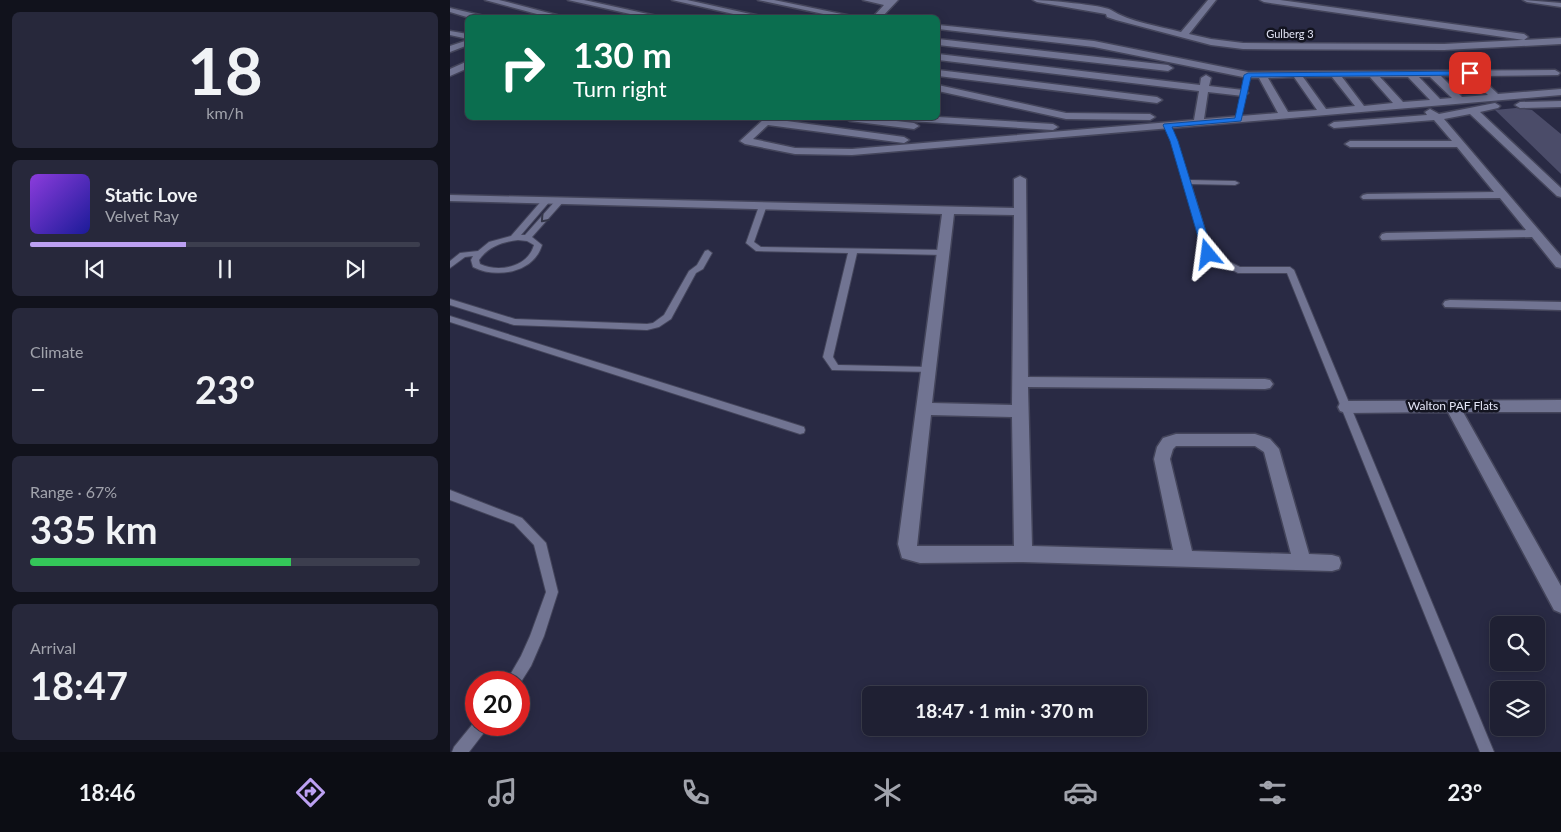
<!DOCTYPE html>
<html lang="en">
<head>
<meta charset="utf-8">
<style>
	body { margin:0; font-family:Lato,sans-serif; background:#27283b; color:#f1f3f6; height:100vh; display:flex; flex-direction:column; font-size:19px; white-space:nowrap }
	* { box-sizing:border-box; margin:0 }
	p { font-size:16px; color:#a1a3ac }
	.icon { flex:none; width:28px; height:28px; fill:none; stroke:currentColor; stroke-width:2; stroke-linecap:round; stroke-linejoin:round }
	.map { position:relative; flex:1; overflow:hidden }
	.drawer { display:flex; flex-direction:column; gap:12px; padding:12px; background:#11121c; width:450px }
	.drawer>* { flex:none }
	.banner { position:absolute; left:15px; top:15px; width:475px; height:105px; border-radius:8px; box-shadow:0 2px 12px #0003,0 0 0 1px #3c3e4e; background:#0b6e4f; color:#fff; overflow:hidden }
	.controls { position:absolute; left:1040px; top:616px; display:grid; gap:10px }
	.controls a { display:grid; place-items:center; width:55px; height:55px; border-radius:8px; background:#1f2033; box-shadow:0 2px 12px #0003,0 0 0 1px #3c3e4e; font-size:25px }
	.speed { position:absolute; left:15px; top:671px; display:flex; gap:10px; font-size:25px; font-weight:700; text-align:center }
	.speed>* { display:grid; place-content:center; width:65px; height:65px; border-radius:50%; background:#1f2033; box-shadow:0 2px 12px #0003,0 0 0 1px #3c3e4e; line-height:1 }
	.speed .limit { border:8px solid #d22; background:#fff; color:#111 }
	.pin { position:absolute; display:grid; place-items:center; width:42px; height:42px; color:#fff; margin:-21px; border-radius:10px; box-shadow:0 2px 8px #0006 }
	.me { position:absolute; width:55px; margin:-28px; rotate:344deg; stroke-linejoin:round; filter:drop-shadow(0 0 4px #0008) }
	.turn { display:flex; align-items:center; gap:18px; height:105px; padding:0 25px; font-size:22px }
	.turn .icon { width:65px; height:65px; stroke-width:2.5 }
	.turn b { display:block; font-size:35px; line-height:42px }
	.big { font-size:38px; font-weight:700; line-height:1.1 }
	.drawer .widget { flex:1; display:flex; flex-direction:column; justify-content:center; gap:8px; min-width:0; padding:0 18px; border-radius:8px; background:#27283b }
	.drawer .dial { align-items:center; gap:0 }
	.dial b { font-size:65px; line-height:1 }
	.song { display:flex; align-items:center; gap:15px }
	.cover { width:60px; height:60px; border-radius:8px; background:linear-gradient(135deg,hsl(270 70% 55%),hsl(240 70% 35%)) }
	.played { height:5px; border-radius:2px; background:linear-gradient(90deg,#bca0f2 40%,#3c3e4e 40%) }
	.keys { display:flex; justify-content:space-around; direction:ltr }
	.heat { display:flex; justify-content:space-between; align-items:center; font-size:28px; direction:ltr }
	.charge { height:8px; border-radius:4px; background:linear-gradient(90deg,#34c759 67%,#3c3e4e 0) }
	.trip { position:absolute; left:412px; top:686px; width:285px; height:50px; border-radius:8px; background:#1f2033; box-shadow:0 2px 12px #0003,0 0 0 1px #3c3e4e; font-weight:700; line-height:50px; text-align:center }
	.menu { display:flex; height:80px; justify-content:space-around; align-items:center; background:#0c0d14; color:#a1a3ac }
	.menu .icon { width:35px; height:35px }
	.menu .on { color:#bca0f2 }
	.menu b { font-size:22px; color:#f1f3f6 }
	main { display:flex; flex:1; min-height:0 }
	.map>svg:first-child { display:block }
	.building { fill:#4b4c69 }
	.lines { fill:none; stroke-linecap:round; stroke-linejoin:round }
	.lane-casing { stroke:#44455b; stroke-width:2 }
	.street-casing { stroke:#44455b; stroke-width:3 }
	.lane { fill:#717492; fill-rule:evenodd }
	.street { fill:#717492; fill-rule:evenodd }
	.oneway { stroke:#343648 }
	.route { fill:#1a73e8; stroke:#114b97 }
	.labels { text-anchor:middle; stroke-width:5; stroke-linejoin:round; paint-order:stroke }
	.far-street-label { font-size:11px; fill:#e3e5f6; stroke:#131420 }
	.street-label { font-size:12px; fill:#e3e5f6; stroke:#131420 }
</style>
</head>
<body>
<main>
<section class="drawer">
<div class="widget dial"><b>18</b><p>km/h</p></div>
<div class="widget">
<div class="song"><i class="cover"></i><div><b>Static Love</b><p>Velvet Ray</p></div></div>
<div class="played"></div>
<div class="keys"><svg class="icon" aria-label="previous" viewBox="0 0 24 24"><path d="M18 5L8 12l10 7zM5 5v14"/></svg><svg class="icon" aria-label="pause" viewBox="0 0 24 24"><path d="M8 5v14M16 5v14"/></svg><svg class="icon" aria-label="next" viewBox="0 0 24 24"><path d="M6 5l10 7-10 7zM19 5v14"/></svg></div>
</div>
<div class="widget"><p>Climate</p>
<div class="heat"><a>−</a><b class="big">23°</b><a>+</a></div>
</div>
<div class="widget"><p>Range · 67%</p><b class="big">335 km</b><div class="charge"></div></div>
<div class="widget"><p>Arrival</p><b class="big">18:47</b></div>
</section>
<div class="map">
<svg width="1111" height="752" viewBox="0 0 1111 752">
	<rect width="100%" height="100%" fill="#292a44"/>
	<path class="building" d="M1066,108L1082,110L1111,134V174L1045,110Z"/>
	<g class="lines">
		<defs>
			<g id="lane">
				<path d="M715,124H719L727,141L739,180L785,181L789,183L785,185L741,184L762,253L790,267H840L844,270L1044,752H1030L837,273H788L755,256L721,141L714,125Z"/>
				<path d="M94,198H97L101,200L71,235H75L107,199H110L114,201L82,237L92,245C84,273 46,279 23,267L21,260L23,256L15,257L0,268V261L10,253L28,251L39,242L61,236ZM68,240L77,241L84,245C78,267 49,273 30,264L29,260C38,247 52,242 68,240Z"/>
				<path d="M310,203H316L317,205L304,242L311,247L496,250V254L493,255L407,253L383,357L388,365L479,367L484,370L483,372L382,370L373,357L398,253L306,251L296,243Z"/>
				<path d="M258,250L262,253L253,269L246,273L221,319L209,327L197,330L64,325L0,305V299L65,319L197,324L203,323L214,315L239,271L247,265L255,251Z"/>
				<path d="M0,316L354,427L355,430L354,433L350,434L0,322Z"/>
				<path d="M0,490L72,518L96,543L108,592L94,636L81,666L69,685V682H56L71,656L80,636L96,592L84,545L64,524L0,500Z"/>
				<path d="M26,720V725H38L36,730L19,752H2L4,747Z"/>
			</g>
			<g id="street">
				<path d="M35,0H49L118,18H102Z"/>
				<path d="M118,0H134L216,18H198Z"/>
				<path d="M222,0H237L319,18H301Z"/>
				<path d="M308,0H324L411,18H392Z"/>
				<path d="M413,0H448L431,18H422L434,5Z"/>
				<path d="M583,0C595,0 653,5 661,10C680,22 708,26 731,32L758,0H766L739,34L761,39L793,43L994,44L1111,38V44L994,50L793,49L761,45L666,20L657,17L656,14L587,2Z"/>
				<path d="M810,0H830L1074,34L1078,37L1074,40L814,2Z"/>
				<path d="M1073,0L1111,3V7L1077,2Z"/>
				<path d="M0,8L34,16L35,18H20L0,12Z"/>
				<path d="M488,25L644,41L798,72L1105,70L1110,73L1108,75L1029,76L1048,94L1111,89V95L402,155L345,154L295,144L290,141L315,118L454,137L459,140L454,143L318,125L303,139L345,148L402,149L744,120L749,91L488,60V54L750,85L751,78L756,75L761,78L759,86L793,90L798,93L793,96L758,92L754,119L828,113L809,78H798L644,47L488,29ZM991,76H1018L1038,95L1012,97ZM844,77L867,110L838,112L818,78ZM853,77H882L905,106L876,109ZM892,77H920L943,103L914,106ZM930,77H958L980,100L953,102ZM969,77H980L1002,98L990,99Z"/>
				<path d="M0,31L18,34V39L0,35Z"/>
				<path d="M488,39L718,65L723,68L718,71L488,45Z"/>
				<path d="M18,40V45L0,52V46Z"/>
				<path d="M18,61V68L0,76V69Z"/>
				<path d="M488,70L707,97L712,100L707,103L488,76Z"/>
				<path d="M488,85L616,113L700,114L705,117L700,120L616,119L488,91Z"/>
				<path d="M1111,101V107L1070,108L1065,105L1070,102Z"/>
				<path d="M1045,103L1050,106L1048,108L1030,112L1111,188V197L1107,196L1020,114L994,119L1111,256V268L1106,267L1082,237L932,240L930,237L932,234L936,233L1076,230L1050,198L913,199L911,197L913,195L917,194L1044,192L1007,147H900L895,144L900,141H1002L984,120L884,128L879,125L884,122L977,115L975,112L980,109L989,114Z"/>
				<path d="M488,117L603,124L608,127L603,130L460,121L455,118Z"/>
				<path d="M395,118H420L464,123L469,126L464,129L400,121Z"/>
				<path d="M570,176L576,179L578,377L815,379L820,380L823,384L820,388L815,389L578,387L582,546L723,550L704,459L707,447L713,438L726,434H805L820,439L829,449L859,554L882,555L889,557L891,563L889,569L882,571L573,562L470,563L452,558L448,544L492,214L0,201V195L564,208V179ZM504,214L564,215L562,405L482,403ZM481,415L562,417L564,546H467ZM726,446H805L814,452L841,554L742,551L720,459L723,449Z"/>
				<path d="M1000,300L1111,302V310L995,307L993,304L995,301Z"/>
				<path d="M1111,400V412H1013L1111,586V613L1104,610L998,412L896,413L890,411L888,407L890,403L896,401Z"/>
			</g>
		</defs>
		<use href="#lane" class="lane-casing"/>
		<use href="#street" class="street-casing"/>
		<use href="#lane" class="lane"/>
		<use href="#street" class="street"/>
	</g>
	<defs><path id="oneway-chevron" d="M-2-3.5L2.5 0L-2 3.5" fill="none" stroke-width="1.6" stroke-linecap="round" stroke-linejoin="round" transform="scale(1.25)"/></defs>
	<use class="oneway" href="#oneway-chevron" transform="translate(94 219) rotate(132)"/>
	<path class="route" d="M1020,71L1024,73L1023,75L801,77L791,121L722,127L728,141L763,254L758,257L753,254L720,141L713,125L714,124L785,118L794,75L798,73Z"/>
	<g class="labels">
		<g class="far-street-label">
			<text x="840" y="38">Gulberg 3</text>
		</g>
		<g class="street-label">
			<text x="1003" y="410">Walton PAF Flats</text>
		</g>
	</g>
</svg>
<div class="controls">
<a><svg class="icon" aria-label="search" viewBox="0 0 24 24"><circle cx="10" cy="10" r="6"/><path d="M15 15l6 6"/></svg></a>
<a><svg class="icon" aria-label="layers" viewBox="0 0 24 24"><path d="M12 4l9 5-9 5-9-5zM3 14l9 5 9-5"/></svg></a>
</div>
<div class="speed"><div class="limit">20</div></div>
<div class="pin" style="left:1020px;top:73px;background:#d93025"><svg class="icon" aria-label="arrive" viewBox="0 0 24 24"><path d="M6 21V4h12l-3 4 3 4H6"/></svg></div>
<svg class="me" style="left:758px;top:254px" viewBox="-20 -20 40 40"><path d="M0-17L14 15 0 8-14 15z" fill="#1a73e8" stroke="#fff" stroke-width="4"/></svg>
<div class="trip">18:47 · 1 min · 370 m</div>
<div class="banner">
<div class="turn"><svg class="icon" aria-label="right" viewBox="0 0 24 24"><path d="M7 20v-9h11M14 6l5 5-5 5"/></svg><div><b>130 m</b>Turn right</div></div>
</div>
</div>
</main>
<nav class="menu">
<b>18:46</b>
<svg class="icon on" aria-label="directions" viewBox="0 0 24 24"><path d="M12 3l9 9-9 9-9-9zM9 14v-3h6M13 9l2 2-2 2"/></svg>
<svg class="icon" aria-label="music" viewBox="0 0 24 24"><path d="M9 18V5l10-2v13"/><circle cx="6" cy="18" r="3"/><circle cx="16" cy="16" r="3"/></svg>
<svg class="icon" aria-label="phone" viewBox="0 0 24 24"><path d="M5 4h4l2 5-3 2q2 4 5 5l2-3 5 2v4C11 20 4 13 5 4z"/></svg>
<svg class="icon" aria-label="climate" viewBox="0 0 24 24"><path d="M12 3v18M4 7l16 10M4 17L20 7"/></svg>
<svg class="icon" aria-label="car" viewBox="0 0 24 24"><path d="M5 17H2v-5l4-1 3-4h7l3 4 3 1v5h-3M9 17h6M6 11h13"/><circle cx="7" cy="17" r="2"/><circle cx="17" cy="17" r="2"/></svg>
<svg class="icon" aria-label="filters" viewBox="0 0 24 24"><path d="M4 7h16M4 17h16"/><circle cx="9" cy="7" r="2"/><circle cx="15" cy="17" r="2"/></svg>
<b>23°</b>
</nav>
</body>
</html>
